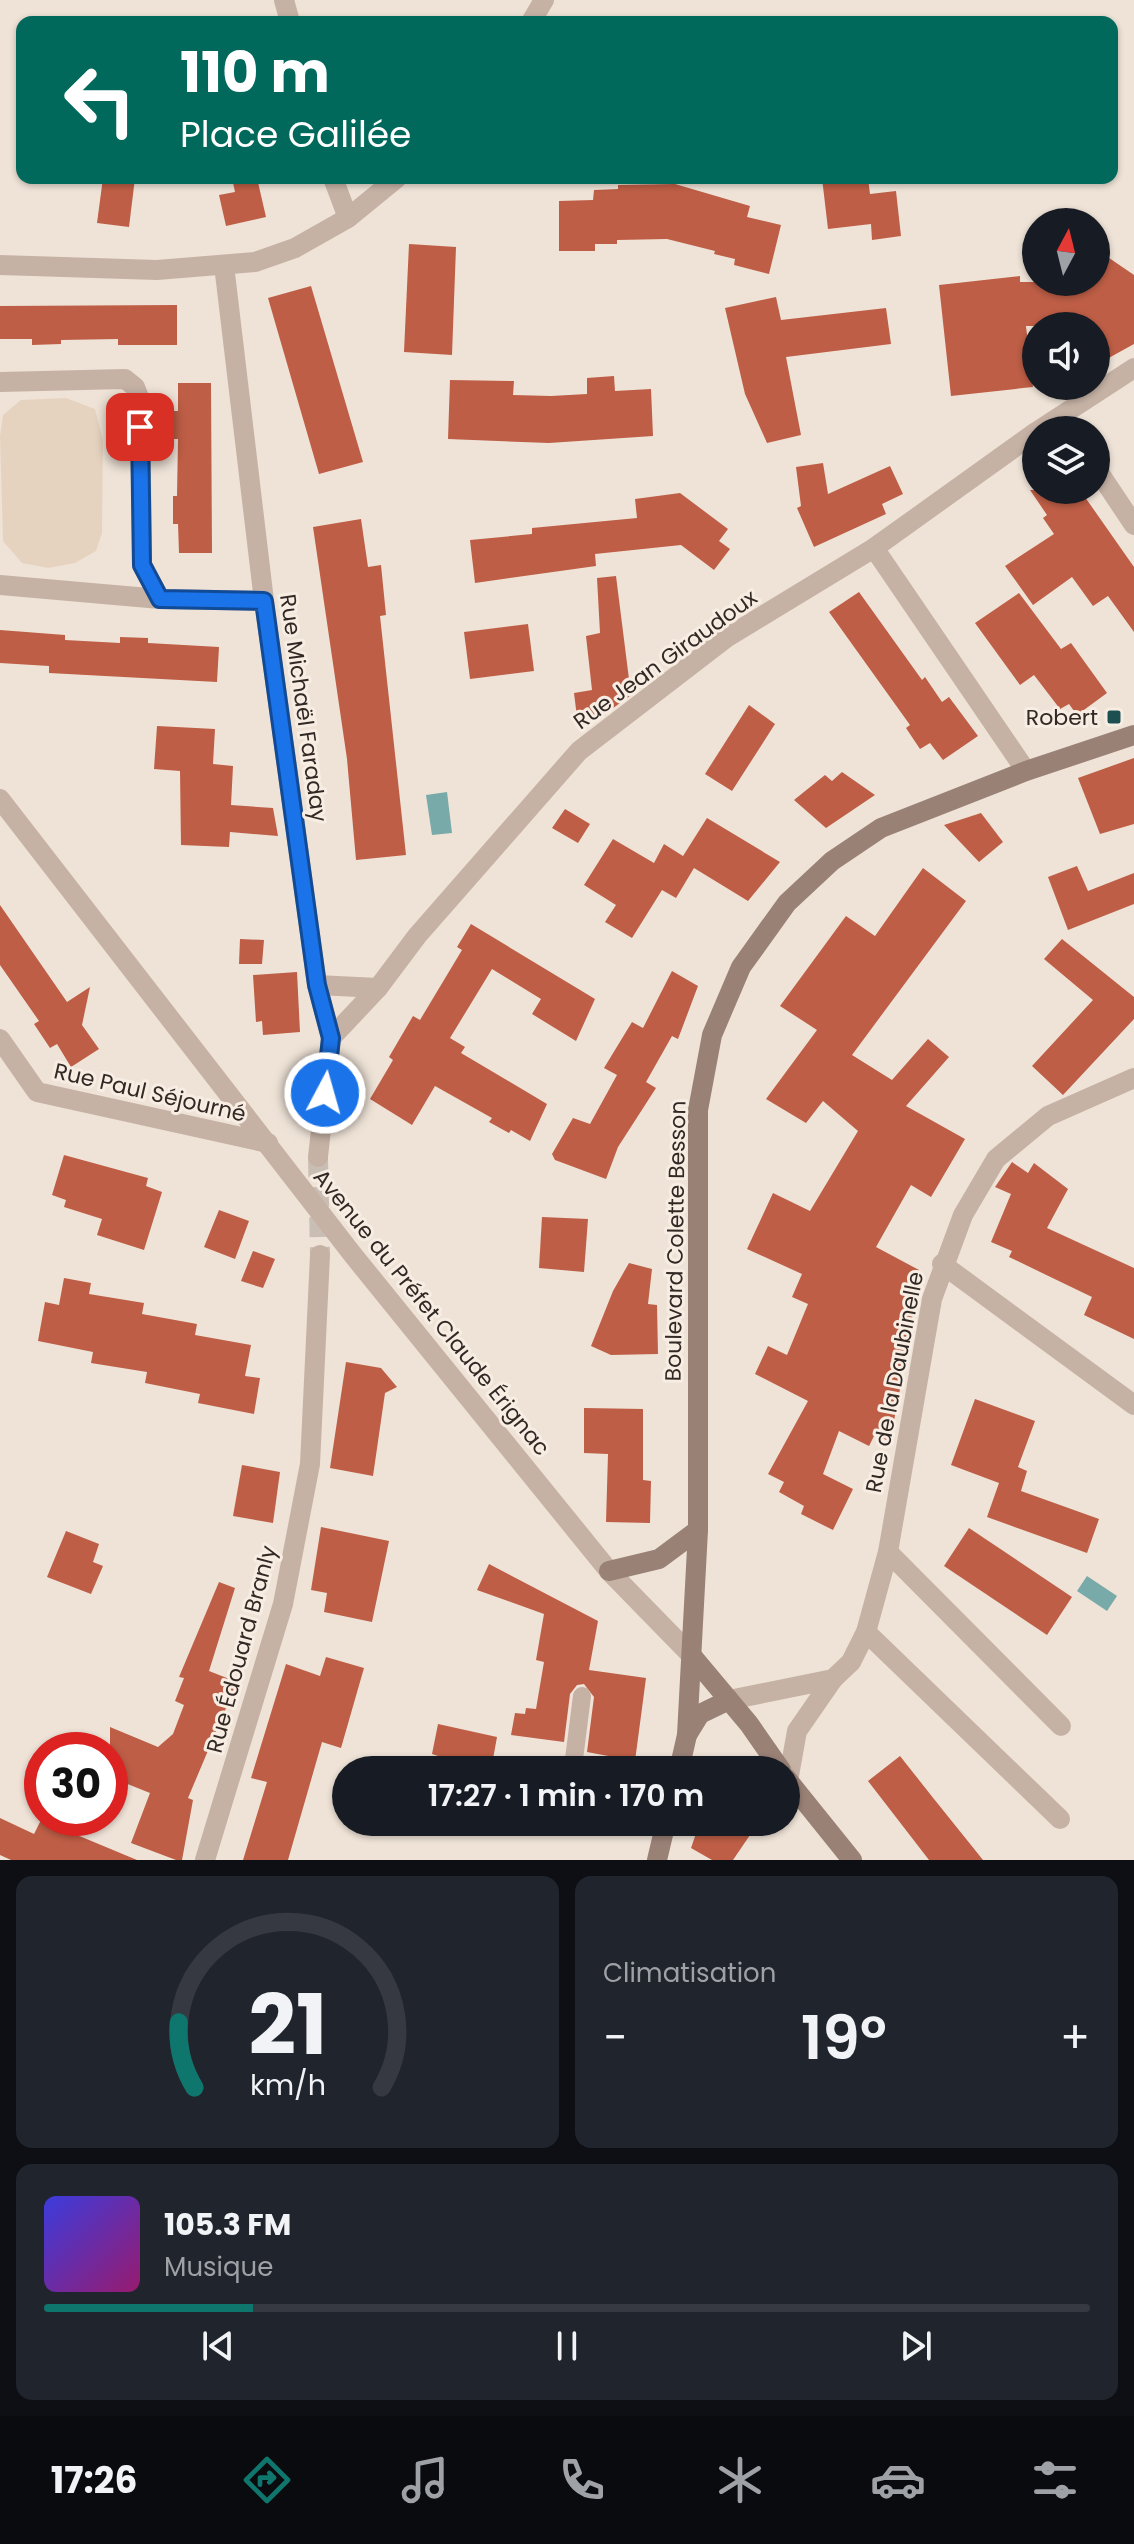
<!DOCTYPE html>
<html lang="fr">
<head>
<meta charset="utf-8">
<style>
	body { margin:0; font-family:Poppins,sans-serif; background:#20242c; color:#f1f3f6; height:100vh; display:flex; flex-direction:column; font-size:30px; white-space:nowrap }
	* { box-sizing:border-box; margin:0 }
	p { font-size:26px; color:#9ea1a6 }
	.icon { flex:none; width:44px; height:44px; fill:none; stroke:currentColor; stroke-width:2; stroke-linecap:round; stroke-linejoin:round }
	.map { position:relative; height:1860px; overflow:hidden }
	.side { display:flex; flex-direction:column; gap:16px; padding:16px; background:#0d0f14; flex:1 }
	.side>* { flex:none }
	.banner { position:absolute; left:16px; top:16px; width:1102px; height:168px; border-radius:16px; box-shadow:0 2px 6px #0004; background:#00695c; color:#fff; overflow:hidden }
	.needle { width:52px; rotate:7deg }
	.controls { position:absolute; left:1022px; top:208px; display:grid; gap:16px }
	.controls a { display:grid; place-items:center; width:88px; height:88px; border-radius:50%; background:#171b24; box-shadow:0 2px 6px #0004; font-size:40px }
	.speed { position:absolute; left:24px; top:1732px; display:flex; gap:16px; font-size:40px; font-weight:700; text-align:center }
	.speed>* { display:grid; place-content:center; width:104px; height:104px; border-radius:50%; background:#171b24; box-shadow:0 2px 6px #0004; line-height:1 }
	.speed .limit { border:12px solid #d22; background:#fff; color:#111 }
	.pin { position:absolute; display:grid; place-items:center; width:68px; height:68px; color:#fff; margin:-34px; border-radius:16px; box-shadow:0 4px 12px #0006 }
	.me { position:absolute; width:88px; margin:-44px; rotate:6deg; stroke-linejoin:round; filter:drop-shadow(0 0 6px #0008) }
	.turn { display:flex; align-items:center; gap:28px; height:168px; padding:0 32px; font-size:36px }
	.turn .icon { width:104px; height:104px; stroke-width:2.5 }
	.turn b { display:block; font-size:56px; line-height:68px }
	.big { font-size:60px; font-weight:600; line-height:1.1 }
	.side .tile { flex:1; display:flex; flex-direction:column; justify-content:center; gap:12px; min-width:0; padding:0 28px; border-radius:16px; background:#20242c }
	.side .dial { align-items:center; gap:0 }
	.dial svg { height:208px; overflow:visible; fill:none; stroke:#363941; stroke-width:7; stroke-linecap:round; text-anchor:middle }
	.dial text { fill:#f1f3f6; stroke:none }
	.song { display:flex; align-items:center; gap:24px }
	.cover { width:96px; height:96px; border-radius:12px; background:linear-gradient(135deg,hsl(240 70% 55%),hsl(320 70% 35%)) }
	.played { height:8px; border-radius:4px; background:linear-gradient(90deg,#0f766e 20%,#363941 20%) }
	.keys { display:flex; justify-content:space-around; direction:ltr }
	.heat { display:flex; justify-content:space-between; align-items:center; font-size:44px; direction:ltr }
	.side .tiles { flex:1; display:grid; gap:16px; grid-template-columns:1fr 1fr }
	.tile:last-child { grid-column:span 2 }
	.trip { position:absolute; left:332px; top:1756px; width:468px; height:80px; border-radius:40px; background:#171b24; box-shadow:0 2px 6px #0004; font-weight:600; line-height:80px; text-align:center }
	.tab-bar { display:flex; height:128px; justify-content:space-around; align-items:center; background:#090b0e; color:#9ea1a6 }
	.tab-bar .icon { width:56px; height:56px }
	.tab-bar .on { color:#0f766e }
	.tab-bar b { font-size:36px; color:#f1f3f6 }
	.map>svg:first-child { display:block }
	.plaza { fill:#e6d3bf }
	.water { fill:#78aaaa }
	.building { fill:#be5e46 }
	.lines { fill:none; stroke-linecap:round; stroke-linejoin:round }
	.minor-tunnel { stroke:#c9beb3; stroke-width:20; stroke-dasharray:20 10; stroke-linecap:butt }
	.service { stroke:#c6b2a5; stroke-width:18 }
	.minor { stroke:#c6b2a5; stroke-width:20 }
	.tertiary { stroke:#c6b2a5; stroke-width:20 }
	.secondary { stroke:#998176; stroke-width:20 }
	.route-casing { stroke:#114b97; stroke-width:20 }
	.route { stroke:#1a73e8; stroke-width:14 }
	.poi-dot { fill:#1e4f50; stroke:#f7ede3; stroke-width:3 }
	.labels { text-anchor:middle; stroke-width:6; stroke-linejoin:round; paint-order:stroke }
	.street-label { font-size:22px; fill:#322925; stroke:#f7ede3 }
	.poi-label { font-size:22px; fill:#322925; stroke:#f7ede3; text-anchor:end }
</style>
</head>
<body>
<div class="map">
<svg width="1134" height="1860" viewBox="0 0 1134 1860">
	<rect width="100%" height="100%" fill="#efe3d7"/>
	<path class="plaza" d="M66,398L95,409L103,440L102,533L96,551L75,563L48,568L22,563L3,541L0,436L3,415L21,400Z"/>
	<g class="water">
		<path d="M447,792L452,833L432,835L426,795Z"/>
		<path d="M1087,1576L1117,1596L1107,1611L1077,1591Z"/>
	</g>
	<g class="building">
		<path d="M103,178H135L129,227L97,223Z"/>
		<path d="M232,178H257L266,217L226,226L219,195L235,192Z"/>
		<path d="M822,178H868L870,194L896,191L901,236L872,240L871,224L828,229Z"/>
		<path d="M675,184L750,206L747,217L781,225L769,274L734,265L735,259L714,254L715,251L667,239L617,240V244H595V251H559V201L593,200L594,190L618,189V185Z"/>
		<path d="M409,244L456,247L452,355L404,352Z"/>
		<path d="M1096,249L1134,275V344L1096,365V326H1026L1033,387L951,396L939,285L1020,276V282H1096Z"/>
		<path d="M311,286L363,462L319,474L268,298Z"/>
		<path d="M776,297L781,320L886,308L891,344L786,357L801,435L767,443L745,394L725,308Z"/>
		<path d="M177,305V345H118V339L61,340V344L32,345V339H0V306Z"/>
		<path d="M614,376L615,391L651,389L653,436L549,443L448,439L450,380L514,381L513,395L551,396L587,394V378Z"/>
		<path d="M178,383H211L212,553H179L178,524H173V496H177L178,439H172V411H178Z"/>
		<path d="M823,463L828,494L890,466L903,494L882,504L886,514L814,547L797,508L801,506L796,467Z"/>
		<path d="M1030,490H1080L1134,567V632L1108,596L1093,606L1072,577L1033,605L1005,566L1054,534L1043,518L1047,515Z"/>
		<path d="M680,493L728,529L719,541L730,549L714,570L681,545L595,554L596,566L475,583L470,540L532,534V528L637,518L635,499Z"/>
		<path d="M361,519L368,567L381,565L386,615L380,616L406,855L356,860L347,759L313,527Z"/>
		<path d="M616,576L631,695L605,714L577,717L574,693L592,690L586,636L600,633L597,578Z"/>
		<path d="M859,592L922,680L925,677L942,702L949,697L978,736L943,760L930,743L920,749L906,728L910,725L829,612Z"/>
		<path d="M1019,593L1061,649L1071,643L1107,693L1077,715L1069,704L1060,709L1034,675L1020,685L975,623Z"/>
		<path d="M528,624L534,671L470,679L464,632Z"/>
		<path d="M0,630L65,635V640L120,643V637L148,638V643L219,647L217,682L49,673V666L0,663Z"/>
		<path d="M749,705L775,724L732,791L705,774Z"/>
		<path d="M157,726L215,729L213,764L233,766L231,805L273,808L278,836L230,832L229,847L181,845L180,771L154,769Z"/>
		<path d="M1134,758V824L1100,834L1078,778Z"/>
		<path d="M842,772L875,795L826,828L794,800L825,775L832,781Z"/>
		<path d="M565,809L590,824L578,843L552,828Z"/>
		<path d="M981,813L1003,842L979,862L944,825Z"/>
		<path d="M707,818L780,862L748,901L694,868L676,898L662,890L632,938L605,922L616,905L584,885L613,839L654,863L664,844L683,856Z"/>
		<path d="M1077,866L1088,891L1134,873V904L1068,930L1048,877Z"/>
		<path d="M923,868L966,901L852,1055L892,1080L928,1039L949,1057L906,1106L965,1139L931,1197L911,1185L876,1247L919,1270L908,1347L890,1442L875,1434L869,1446L839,1431L823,1474L853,1489L833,1530L801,1514L804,1506L779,1492L784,1482L768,1474L808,1401L755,1374L768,1346L787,1355L808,1304L792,1297L802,1274L747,1249L773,1193L810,1211L858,1131L823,1101L806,1123L766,1099L817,1030L780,1006L846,916L875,936Z"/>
		<path d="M0,905L67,1002L90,987L82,1025L99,1049L71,1067L57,1044L50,1048L34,1024L39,1021L0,965Z"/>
		<path d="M471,924L595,999L576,1041L532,1014L541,999L492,969L450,1038L465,1047L461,1053L547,1104L530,1141L511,1130L509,1133L489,1122L492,1118L435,1086L412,1125L370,1099L393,1060L389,1057L413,1016L420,1020L462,950L457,947Z"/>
		<path d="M240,939L264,940L262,964H239Z"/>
		<path d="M1062,939L1134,997V1019L1063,1095L1032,1066L1093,1000L1044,959Z"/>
		<path d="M672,971L698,986L678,1039L672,1036L646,1082L656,1088L618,1147L606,1179L555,1160L552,1154L573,1118L590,1124L617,1075L604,1068L632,1022L643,1028Z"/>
		<path d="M297,972L300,1032L263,1035L262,1021L256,1022L253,975Z"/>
		<path d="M64,1155L148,1178L146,1186L162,1192L144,1250L97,1235L102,1219L64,1207L66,1200L52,1195Z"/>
		<path d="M1012,1162L1028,1173L1034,1163L1068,1189L1047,1228L1134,1268V1339L1084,1315L1092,1297L1009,1257L1012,1251L991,1242L1011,1194L995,1187Z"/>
		<path d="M219,1210L249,1221L235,1259L204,1247Z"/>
		<path d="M542,1217L588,1219L584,1272L539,1268Z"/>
		<path d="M253,1251L275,1259L263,1288L241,1281Z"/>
		<path d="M629,1263L652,1269L648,1304L657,1305L658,1354L611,1355L591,1346L613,1291Z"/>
		<path d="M64,1278L91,1283L89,1294L144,1303L142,1314L197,1324L195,1335L251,1345L245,1376L260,1378L254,1414L198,1403L200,1394L145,1383L147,1372L91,1363L93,1352L38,1341L45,1302L59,1305Z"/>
		<path d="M346,1362L381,1368L397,1387L385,1393L373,1476L330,1468Z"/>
		<path d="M975,1399L1035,1421L1018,1467L1027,1471L1021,1491L1099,1519L1087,1553L987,1517L999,1483L951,1465Z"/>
		<path d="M584,1408L643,1409V1480L651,1481L650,1523L606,1522L608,1454L584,1453Z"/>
		<path d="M242,1465L280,1472L273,1523L233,1516Z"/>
		<path d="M321,1527L389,1541L372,1622L324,1612L327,1593L311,1590Z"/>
		<path d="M969,1528L1072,1597L1047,1635L944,1566Z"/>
		<path d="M66,1531L99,1544L93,1562L103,1566L91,1594L47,1577Z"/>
		<path d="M489,1564L598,1621L589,1670L646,1678L635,1761L587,1752L594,1697L584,1684L577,1685L570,1694L564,1742L511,1735L515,1713L525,1714L526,1708L536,1709L544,1662L536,1660L544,1614L477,1590Z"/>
		<path d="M219,1582L235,1588L209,1671L237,1682L188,1798L193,1800L182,1860H176L131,1843L150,1793L110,1777V1727L158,1747L173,1734L184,1705L175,1701L184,1678L179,1677Z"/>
		<path d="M326,1657L364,1668L341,1748L322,1742L288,1860H243L267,1782L251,1778L286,1664L320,1676Z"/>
		<path d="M438,1724L497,1737L491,1770H436L438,1756L432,1754Z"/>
		<path d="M900,1756L934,1799L983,1860H929L868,1781Z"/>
		<path d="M0,1818L34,1834L41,1820L137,1860H11L0,1855Z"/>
		<path d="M700,1822H727L750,1835L733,1860H712L691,1848Z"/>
	</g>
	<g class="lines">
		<path class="minor-tunnel" d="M318,1157L320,1255"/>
		<path class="service" d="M582,1696L573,1767L595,1770"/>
		<g class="minor">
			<path d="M284,0L290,22"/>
			<path d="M531,22L544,0"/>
			<path d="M333,178L348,218"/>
			<path d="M0,265L157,270L255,262L295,248L348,218L397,178"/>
			<path d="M224,265L264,601L317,985L331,1038L318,1157"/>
			<path d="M0,382L125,379L135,387L140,400L142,565L160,599"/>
			<path d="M1039,430L1134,368"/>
			<path d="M1096,468L1134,525"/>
			<path d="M874,548L1026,771"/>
			<path d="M0,585L160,599L264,601"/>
			<path d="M317,985L378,988"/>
			<path d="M331,1038L378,988L417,936L579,751L726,638L874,548L1036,432"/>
			<path d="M0,1039L37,1092L268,1143"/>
			<path d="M942,1264L1134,1405"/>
			<path d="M888,1552L1061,1726"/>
			<path d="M866,1632L1060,1819"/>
			<path d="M729,1700L833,1679L851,1662L866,1632L888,1552L932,1299L963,1215L996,1159L1048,1116L1134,1078"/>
			<path d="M788,1781L797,1731L833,1679"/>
			<path d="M205,1860L283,1604L310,1464L320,1255"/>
		</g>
		<path class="tertiary" d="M0,799L353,1255L609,1571L692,1656"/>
		<g class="secondary">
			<path d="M609,1571L659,1559L698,1530"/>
			<path d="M692,1656L749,1724L781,1770"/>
			<path d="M687,1735L700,1714L729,1700"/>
			<path d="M679,1770L687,1735L698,1530V1110L712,1035L741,967L787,903L832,861L881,828L1026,771L1134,735"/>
			<path d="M786,1778L852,1860"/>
			<path d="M657,1860L666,1822"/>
		</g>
	</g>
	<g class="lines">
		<defs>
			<path id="route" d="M140,427L142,565L160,599L264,601L317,985L331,1038L325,1093"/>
		</defs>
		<use href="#route" class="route-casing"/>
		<use href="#route" class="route"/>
	</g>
	<rect class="poi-dot" x="1106" y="709" width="16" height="16" rx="4"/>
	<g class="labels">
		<g class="street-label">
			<text transform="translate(665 659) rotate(-36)" y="8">Rue Jean Giraudoux</text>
			<text transform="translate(304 708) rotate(82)" y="8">Rue Michaël Faraday</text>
			<text transform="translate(150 1092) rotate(13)" y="8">Rue Paul Séjourné</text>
			<text transform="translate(675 1241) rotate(-89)" y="8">Boulevard Colette Besson</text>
			<text transform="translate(432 1312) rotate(51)" y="8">Avenue du Préfet Claude Érignac</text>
			<text transform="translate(894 1382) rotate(-79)" y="8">Rue de la Daubinelle</text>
			<text transform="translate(241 1649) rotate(-75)" y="8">Rue Édouard Branly</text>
		</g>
		<g class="poi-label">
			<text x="1098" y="725">Robert</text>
		</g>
	</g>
</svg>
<div class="controls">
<a><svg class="needle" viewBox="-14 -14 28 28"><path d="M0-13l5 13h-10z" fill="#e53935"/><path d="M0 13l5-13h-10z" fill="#9ea1a6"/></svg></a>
<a><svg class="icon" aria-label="sound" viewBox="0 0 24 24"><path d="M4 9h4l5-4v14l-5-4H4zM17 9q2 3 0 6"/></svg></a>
<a><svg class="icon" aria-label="layers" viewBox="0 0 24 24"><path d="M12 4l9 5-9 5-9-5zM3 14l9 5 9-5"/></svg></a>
</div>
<div class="speed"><div class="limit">30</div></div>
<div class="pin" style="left:140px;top:427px;background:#d93025"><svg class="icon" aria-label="arrive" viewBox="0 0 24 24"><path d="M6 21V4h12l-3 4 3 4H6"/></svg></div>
<svg class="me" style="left:325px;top:1093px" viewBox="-20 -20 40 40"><circle r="17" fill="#1a73e8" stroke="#fff" stroke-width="3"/><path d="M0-11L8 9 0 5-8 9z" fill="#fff"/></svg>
<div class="trip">17:27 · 1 min · 170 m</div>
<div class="banner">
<div class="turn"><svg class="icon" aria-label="left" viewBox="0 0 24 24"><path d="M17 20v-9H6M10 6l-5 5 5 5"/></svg><div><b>110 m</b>Place Galilée</div></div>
</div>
</div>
<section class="side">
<div class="tiles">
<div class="tile dial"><svg viewBox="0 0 100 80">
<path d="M14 69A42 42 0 1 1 86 69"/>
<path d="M14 69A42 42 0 0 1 8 44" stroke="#0f766e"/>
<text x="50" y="56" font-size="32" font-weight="700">21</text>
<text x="50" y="72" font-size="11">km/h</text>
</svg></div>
<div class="tile"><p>Climatisation</p>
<div class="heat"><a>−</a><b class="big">19°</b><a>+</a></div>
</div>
<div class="tile">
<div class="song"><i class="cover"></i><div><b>105.3 FM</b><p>Musique</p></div></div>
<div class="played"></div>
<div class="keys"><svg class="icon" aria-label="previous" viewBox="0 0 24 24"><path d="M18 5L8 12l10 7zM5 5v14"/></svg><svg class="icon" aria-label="pause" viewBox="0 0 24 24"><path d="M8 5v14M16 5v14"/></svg><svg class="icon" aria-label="next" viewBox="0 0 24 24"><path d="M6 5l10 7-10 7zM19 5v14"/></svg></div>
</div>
</div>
</section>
<nav class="tab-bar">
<b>17:26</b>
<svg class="icon on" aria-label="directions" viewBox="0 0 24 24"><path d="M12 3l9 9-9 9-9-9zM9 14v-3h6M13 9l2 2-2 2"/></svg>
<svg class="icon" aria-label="music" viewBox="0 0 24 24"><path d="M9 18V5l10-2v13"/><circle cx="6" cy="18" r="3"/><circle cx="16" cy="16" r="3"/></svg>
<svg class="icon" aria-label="phone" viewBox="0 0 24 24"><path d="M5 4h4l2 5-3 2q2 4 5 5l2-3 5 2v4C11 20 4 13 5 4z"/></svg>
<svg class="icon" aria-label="climate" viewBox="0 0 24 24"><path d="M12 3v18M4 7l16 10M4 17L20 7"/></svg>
<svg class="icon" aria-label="car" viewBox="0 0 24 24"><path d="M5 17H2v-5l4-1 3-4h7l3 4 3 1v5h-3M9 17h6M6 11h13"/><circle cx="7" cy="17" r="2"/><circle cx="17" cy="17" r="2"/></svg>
<svg class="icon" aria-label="filters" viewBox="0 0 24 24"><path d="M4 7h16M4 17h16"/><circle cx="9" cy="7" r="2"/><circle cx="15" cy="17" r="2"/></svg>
</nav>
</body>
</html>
